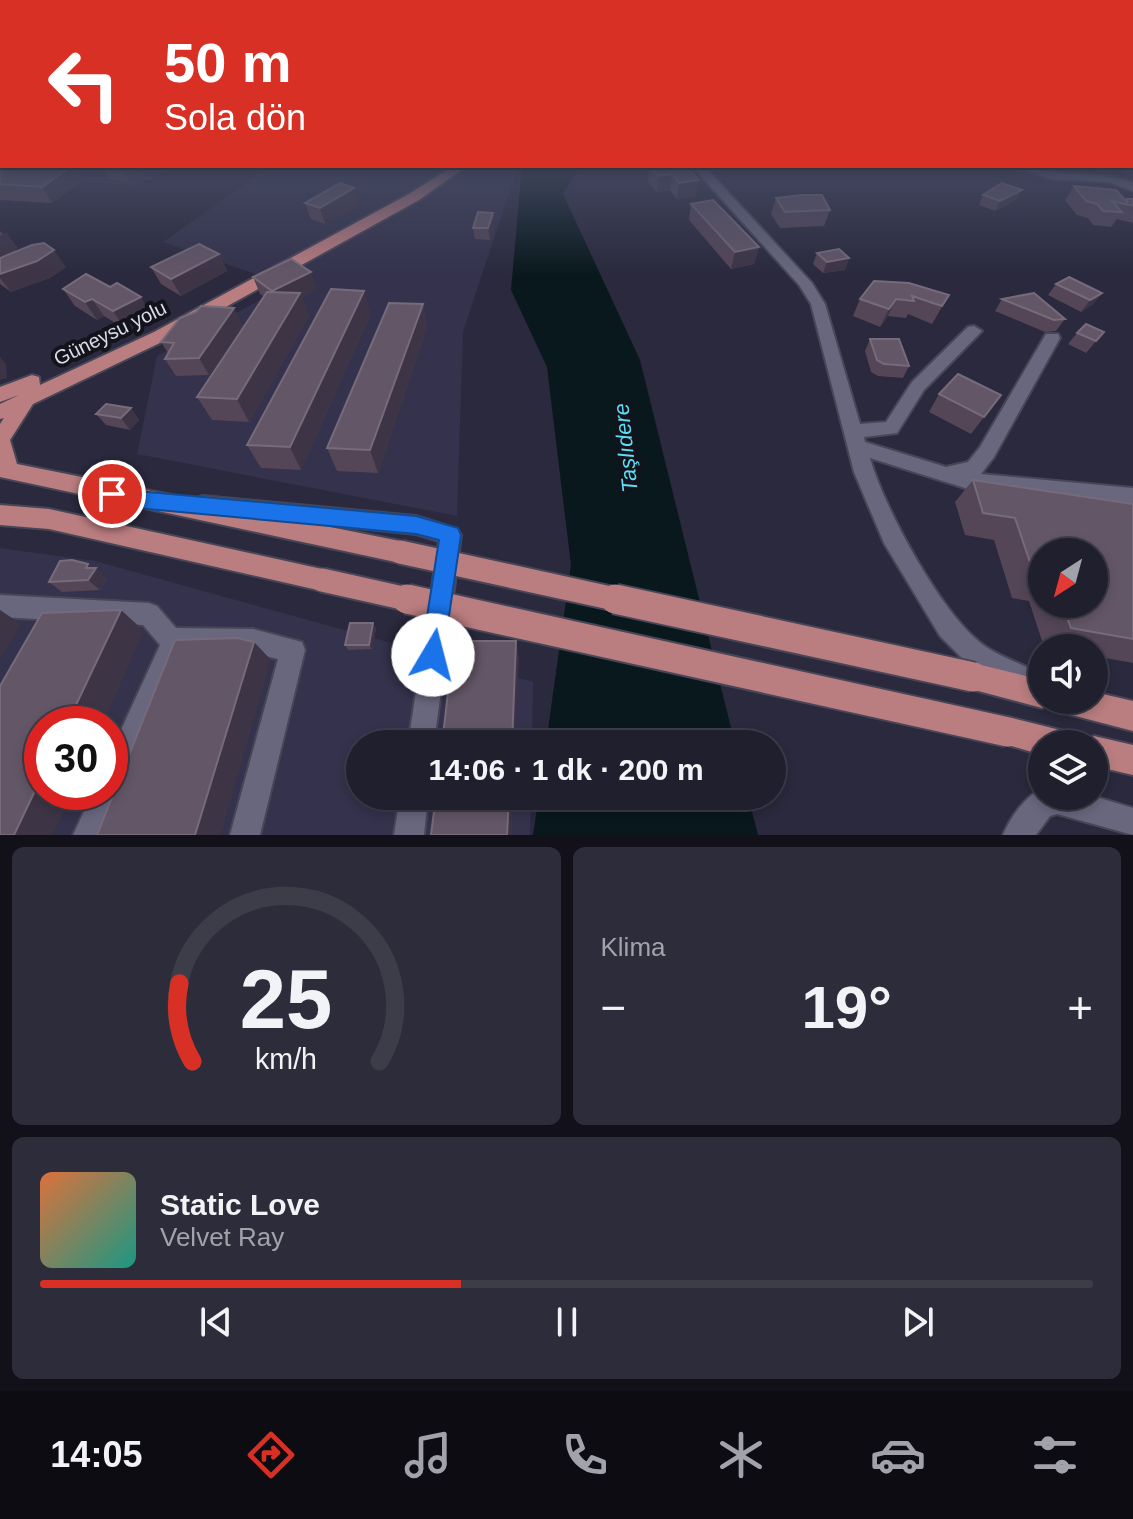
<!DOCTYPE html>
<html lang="tr">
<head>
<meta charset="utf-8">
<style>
	body { margin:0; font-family:Helvetica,sans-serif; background:#2d2c3a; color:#f1f3f6; height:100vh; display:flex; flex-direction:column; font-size:30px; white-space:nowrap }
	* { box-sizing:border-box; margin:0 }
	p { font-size:26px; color:#a2a2aa }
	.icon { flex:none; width:44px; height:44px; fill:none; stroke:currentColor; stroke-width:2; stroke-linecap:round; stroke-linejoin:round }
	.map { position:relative; height:835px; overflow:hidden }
	.panel { display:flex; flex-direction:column; gap:12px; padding:12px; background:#121119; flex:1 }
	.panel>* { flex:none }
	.hud { position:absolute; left:0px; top:0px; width:1134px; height:168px; box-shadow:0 4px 12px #0003,0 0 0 2px #3d3d4a; background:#d93025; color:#fff; overflow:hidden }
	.needle { width:52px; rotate:216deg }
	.tools { position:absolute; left:1028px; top:538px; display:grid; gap:16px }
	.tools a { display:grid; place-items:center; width:80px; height:80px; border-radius:50%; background:#201f2e; box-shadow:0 4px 12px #0003,0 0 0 2px #3d3d4a; font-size:40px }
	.speed { position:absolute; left:24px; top:706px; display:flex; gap:16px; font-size:40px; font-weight:700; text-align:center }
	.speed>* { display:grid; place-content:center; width:104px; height:104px; border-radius:50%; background:#201f2e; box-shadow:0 4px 12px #0003,0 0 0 2px #3d3d4a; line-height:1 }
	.speed .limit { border:12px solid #d22; background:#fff; color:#111 }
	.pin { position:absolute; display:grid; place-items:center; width:68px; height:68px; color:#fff; margin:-34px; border:4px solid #fff; border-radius:50%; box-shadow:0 2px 8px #0007 }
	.me { position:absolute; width:88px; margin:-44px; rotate:8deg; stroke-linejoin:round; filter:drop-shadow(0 0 6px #0008) }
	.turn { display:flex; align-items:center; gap:28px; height:168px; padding:0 32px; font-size:36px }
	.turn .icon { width:104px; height:104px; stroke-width:2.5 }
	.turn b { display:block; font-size:56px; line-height:68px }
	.big { font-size:60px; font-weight:800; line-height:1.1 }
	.panel .widget { flex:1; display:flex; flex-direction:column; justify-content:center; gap:12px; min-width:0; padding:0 28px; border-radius:12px; background:#2d2c3a }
	.panel .dial { align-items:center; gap:0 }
	.dial svg { height:208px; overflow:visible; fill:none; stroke:#3d3d4a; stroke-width:7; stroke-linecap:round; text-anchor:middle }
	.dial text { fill:#f1f3f6; stroke:none }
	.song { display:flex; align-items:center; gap:24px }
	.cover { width:96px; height:96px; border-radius:12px; background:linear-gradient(135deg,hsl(20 70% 55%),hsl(170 70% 35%)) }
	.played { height:8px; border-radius:4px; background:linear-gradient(90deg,#d93025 40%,#3d3d4a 40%) }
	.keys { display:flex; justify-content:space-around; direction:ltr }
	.heat { display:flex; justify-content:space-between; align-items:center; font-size:44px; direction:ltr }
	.panel .tiles { flex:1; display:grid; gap:12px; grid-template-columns:1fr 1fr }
	.widget:last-child { grid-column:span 2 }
	.trip { position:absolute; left:346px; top:730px; width:440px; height:80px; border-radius:40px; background:#201f2e; box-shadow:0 4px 12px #0003,0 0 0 2px #3d3d4a; font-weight:800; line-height:80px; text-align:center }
	.dock { display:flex; height:128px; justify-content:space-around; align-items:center; background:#0d0c12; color:#a2a2aa }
	.dock .icon { width:56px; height:56px }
	.dock .selected { color:#d93025 }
	.dock b { font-size:36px; color:#f1f3f6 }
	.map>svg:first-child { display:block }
	.built { fill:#34324c; fill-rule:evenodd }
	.water { fill:#08181c }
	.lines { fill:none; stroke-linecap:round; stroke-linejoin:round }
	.minor-casing { stroke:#474656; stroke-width:4 }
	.major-casing { stroke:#474656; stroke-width:4 }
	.minor { fill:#68677e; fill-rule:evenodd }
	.major { fill:#ba7d80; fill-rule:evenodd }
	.major-bridge-far1-casing { stroke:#474656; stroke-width:27; stroke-linecap:butt }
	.major-bridge-casing { stroke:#474656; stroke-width:33; stroke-linecap:butt }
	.major-bridge-far1 { stroke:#ba7d80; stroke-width:23 }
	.major-bridge { stroke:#ba7d80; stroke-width:29 }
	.wall { fill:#544657; fill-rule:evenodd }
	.shaded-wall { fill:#3d3446 }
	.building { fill:#635667; stroke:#766b7b; stroke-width:2 }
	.route { fill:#1a73e8; stroke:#114b97; stroke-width:2 }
	.labels { text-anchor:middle; stroke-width:8; stroke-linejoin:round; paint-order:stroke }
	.street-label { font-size:20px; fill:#dcdbe9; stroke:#13131c }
	.water-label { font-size:22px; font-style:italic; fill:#5cdff6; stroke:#13131c }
</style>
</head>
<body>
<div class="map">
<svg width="1133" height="835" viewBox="0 0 1133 835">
	<rect width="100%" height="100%" fill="#2a293d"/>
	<g class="built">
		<path d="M11,166H173L136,186L0,175Z"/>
		<path d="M270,166H518L463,332L457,516L137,454L157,356L287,285L163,242Z"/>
		<path d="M0,548L95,561L533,682L532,744H360V796H531L530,835H0ZM42,724H110V792H42Z"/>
	</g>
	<g class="water">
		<path d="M522,166H580L563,194L640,360L735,744H546L571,565L547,367L511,290Z"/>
		<path d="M539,796H748L758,835H533Z"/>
	</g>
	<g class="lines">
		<defs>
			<g id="minor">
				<path d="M692,166H704L812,283L825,304L860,424L886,422L912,382L968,327L974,326L982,331L924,390L897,433L864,437L865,442L946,467L968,462L980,447L1046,334H1058L1060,338L994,457L981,474L1133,488V504L968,489L870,458C884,508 943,618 986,647C1003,658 1024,665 1042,674V700L968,664L940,636L884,543L854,472L811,304L799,285Z"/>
				<path d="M1012,166C1028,166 1041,171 1057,173C1083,175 1108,174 1133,183V191L1109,182L1052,179Z"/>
				<path d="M203,496L416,516L457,529L461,535L434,744H408L439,541L416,534L203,512L196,510L193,504L196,498Z"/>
				<path d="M0,595L149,603L157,606L176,628L253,629L302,642L305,650L260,835H230L278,659L253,653L182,652L103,835H73L93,792H110V754L160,645L143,625L0,617Z"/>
				<path d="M1042,789V796H1093L1133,808V835L1057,814L1050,816L1036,835H1003C1010,818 1025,796 1042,789Z"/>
				<path d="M400,796H428L424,835H394Z"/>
			</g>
			<g id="major">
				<path d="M453,166H467L419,200L166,340L33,404L10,440L17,464L400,541L409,545L412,552L409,559L400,563L0,477V424L4,418L0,419V404L19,395L0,402V387L32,375L39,377L40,385L154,332L409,194Z"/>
				<path d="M0,505L49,509L322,569L331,572L334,580L331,588L322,591L49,529L0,525Z"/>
				<path d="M973,663L1042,680V700H1054L1052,704L1042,708L963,687L959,677L963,667Z"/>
				<path d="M1094,692L1133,701V731L1068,714L1058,710L1054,700H1094Z"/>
				<path d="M1008,717L1072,733L1076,744H1042V755L998,742L993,732L998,722Z"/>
				<path d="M1094,736L1133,745V775L1094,766V744H1082Z"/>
			</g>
		</defs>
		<use href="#minor" class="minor-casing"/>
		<use href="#major" class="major-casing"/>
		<use href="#minor" class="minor"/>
		<use href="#major" class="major"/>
		<defs>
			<g id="major-bridge-far1">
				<path d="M400,552L624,601"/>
				<path d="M322,580L416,601"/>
			</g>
			<g id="major-bridge">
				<path d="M407,599L1008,732"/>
				<path d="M615,599L973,677"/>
			</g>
		</defs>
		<use href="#major-bridge-far1" class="major-bridge-far1-casing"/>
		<use href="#major-bridge" class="major-bridge-casing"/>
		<use href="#major-bridge-far1" class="major-bridge-far1"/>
		<use href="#major-bridge" class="major-bridge"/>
	</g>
	<g class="wall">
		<path d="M102,166H155L129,182L109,179Z"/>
		<path d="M649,166H686L696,196L677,199L670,190L657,192L648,182Z"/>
		<path d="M0,169L81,182L52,203L0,200Z"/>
		<path d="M1074,186L1125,201L1127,199H1133V223L1117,219L1111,227L1093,225L1088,218L1077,215L1065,200Z"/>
		<path d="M354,188L358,204L325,224L311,219L305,203Z"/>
		<path d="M983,195L1017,199L995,211L979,205Z"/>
		<path d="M776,198L830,210L824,226L780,228L771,214Z"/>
		<path d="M691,204L759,247L754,264L731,269L689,220Z"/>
		<path d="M493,213L494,224L490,240L475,239L473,228Z"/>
		<path d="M0,231L18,248L10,254L66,267L50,278L11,292L0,284Z"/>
		<path d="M817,253L849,258L845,270L823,273L813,264Z"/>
		<path d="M219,254L227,271L181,296L161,284L151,267Z"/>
		<path d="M253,277L317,289L302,297L309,316L249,422L212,420L197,397L263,296L260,294Z"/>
		<path d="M1056,284L1102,293L1093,304L1081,312L1048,295Z"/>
		<path d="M63,289L151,314L125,329L104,316L97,320L75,306Z"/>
		<path d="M949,295L932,324L908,314L906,318L888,316L880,327L853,316L860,299Z"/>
		<path d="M1002,299L1065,319L1056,331L1045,332L995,311Z"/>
		<path d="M423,304L427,327L378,473L337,471L327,448Z"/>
		<path d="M371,313L301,470L261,468L247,445Z"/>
		<path d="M243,325L209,375L176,376L165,359L168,353L161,342Z"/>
		<path d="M1104,332L1086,353L1068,344L1077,333Z"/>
		<path d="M870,339L909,366L903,378L878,376L871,372L865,351Z"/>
		<path d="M939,394L1001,395L971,434L929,412Z"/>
		<path d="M131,408L139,420L130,430L106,425L96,414Z"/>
		<path d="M973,480L1133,504V663L1094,656V648H1051L1044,647L1029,601L1012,598L994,540L965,535L955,502ZM1042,552L1094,604H1042Z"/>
		<path d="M107,579L100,590L62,592L49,582Z"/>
		<path d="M376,628L372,649L348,650L345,645Z"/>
	</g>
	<g class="shaded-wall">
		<path d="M72,166L81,182L52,203L42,187Z"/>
		<path d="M121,166H155L129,182Z"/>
		<path d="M672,174L670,190L657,192L658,176Z"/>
		<path d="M699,180L696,196L677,199L679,183Z"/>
		<path d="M354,188L358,204L325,224L320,208Z"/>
		<path d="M1022,190L1017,199L995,211L1000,201Z"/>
		<path d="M493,213L494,224L490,240L488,228Z"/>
		<path d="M6,232L18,248L0,261V236Z"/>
		<path d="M759,247L754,264L731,269L735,252Z"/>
		<path d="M54,250L66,267L50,278L11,292L0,278V274Z"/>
		<path d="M219,254L227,271L181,296L171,279Z"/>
		<path d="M849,258L845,270L823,273L827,262Z"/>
		<path d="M311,272L317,289L302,297L309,316L249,422L237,399L272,291Z"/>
		<path d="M364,291L371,313L301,470L290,447Z"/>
		<path d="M1102,293L1093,304L1081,312L1090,300Z"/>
		<path d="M141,297L151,314L125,329L113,311Z"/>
		<path d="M92,299L104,316L97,320L85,302Z"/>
		<path d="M896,299L888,316L880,327L889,309Z"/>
		<path d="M423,304L427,327L378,473L370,450Z"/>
		<path d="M234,308L243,325L209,375L199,358Z"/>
		<path d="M0,357L6,364L7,378L0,380Z"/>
		<path d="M131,408L139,420L130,430L121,418Z"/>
		<path d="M88,564L94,570L96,568L107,579L100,590L88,580L86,568Z"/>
		<path d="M0,610L21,624L0,659Z"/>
		<path d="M121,610L144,631L103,724H67Z"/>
		<path d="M373,623L376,628L372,649L369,645Z"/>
		<path d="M516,641L519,659L515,744H512Z"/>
		<path d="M254,642L271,660L221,835H195Z"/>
		<path d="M42,776V792H72L53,835H14Z"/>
		<path d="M509,796H513L512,835H507Z"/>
	</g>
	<g class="building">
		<path d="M5,166H72L42,187L0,184V169Z"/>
		<path d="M649,166H686L699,180L679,183L672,174L658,176Z"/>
		<path d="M340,183L354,188L320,208L305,203Z"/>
		<path d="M1002,183L1022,190L1000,201L983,195Z"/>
		<path d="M1074,186L1116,190L1127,202V199H1133V206L1112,201L1122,212L1103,211L1097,204L1086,201Z"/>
		<path d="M802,195H822L830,210L785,212L776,198Z"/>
		<path d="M713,200L759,247L735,252L691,204Z"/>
		<path d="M478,212L493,213L488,228H473Z"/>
		<path d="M44,243L54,250L37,261L0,274V258L32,245Z"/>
		<path d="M199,244L219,254L171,279L151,267Z"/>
		<path d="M839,249L849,258L827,262L817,253Z"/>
		<path d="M291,259L311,272L272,291L253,277Z"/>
		<path d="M86,274L110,287L117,283L141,297L113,311L92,299L85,302L63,289Z"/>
		<path d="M1069,277L1102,293L1090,300L1056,284Z"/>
		<path d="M874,281L909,283L949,295L942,306L912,296L914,301L896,299L889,309L860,299Z"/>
		<path d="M331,289L364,291L290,447L247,445Z"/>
		<path d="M267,292L300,293L237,399L197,397Z"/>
		<path d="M1034,293L1065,319L1054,320L1002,299Z"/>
		<path d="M389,303L423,304L370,450L327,448Z"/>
		<path d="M201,306L234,308L199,358L165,359L174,343L161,342L180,318L196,312Z"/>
		<path d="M1086,324L1104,332L1096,341L1077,333Z"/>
		<path d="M870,339H899L909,366L884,364L877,360Z"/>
		<path d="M958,374L1001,395L984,417L939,394Z"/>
		<path d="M106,404L131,408L121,418L96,414Z"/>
		<path d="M973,480L1133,504V639L1071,628L1062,604H1094V552H1042V578L1035,577L1015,518L983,513Z"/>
		<path d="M72,560L88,564L86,568H96L88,580L49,582L60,561Z"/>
		<path d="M121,610L67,724H42V776L14,835H0V686L42,613Z"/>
		<path d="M350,623H373L369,645H345Z"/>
		<path d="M237,638L254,642L195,835H97L175,640Z"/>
		<path d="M454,641H516L512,744H442Z"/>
		<path d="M436,796H509L507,835H431Z"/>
	</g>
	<linearGradient id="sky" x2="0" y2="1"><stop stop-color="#171722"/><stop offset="0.58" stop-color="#444962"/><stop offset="1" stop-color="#444962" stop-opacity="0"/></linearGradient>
	<rect width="1133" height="276" fill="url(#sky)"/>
	<path class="route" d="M112,485L137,491L416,516L458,528L461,535L442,663L433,667L424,663L421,655L439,540L416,534L137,508L105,499L102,494L105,488Z"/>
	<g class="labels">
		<g class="street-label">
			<text transform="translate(110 333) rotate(-26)" y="7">Güneysu yolu</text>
		</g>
		<g class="water-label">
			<text transform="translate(625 448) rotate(-96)" y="8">Taşlıdere</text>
		</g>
	</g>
</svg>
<div class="tools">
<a><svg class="needle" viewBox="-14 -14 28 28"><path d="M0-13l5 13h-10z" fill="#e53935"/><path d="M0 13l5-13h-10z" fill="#a2a2aa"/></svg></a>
<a><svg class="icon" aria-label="sound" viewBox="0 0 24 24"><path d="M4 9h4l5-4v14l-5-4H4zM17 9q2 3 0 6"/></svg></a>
<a><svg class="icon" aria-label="layers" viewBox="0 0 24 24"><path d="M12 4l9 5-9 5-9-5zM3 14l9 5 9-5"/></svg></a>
</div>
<div class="speed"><div class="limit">30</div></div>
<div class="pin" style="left:112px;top:494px;background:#d93025"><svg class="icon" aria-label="arrive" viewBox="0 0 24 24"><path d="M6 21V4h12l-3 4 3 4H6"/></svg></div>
<svg class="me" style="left:433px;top:655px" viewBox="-20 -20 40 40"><circle r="19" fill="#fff"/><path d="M0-13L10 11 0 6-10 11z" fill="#1a73e8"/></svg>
<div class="trip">14:06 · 1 dk · 200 m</div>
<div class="hud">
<div class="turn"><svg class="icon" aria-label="left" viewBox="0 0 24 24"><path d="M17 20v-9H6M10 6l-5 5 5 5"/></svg><div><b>50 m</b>Sola dön</div></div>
</div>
</div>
<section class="panel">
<div class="tiles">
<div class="widget dial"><svg viewBox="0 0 100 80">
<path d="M14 69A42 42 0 1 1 86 69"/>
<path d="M14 69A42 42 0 0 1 9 39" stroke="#d93025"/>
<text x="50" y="56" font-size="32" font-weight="700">25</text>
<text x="50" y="72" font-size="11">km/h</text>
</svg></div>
<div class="widget"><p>Klima</p>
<div class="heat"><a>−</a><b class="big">19°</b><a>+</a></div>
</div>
<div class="widget">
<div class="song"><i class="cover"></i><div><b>Static Love</b><p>Velvet Ray</p></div></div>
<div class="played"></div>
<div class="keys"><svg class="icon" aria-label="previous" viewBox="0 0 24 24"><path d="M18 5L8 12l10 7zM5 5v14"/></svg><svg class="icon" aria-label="pause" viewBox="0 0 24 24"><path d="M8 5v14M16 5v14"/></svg><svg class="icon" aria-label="next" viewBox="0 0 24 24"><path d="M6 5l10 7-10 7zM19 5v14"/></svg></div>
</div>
</div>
</section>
<nav class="dock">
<b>14:05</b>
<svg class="icon selected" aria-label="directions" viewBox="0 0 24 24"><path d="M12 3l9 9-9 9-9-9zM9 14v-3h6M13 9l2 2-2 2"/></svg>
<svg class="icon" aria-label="music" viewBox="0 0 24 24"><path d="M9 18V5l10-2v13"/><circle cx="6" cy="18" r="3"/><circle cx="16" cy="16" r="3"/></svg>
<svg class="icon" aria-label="phone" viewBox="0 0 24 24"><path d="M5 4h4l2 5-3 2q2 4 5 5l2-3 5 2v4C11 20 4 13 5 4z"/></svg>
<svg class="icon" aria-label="climate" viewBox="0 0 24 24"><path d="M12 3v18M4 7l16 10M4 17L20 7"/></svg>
<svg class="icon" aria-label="car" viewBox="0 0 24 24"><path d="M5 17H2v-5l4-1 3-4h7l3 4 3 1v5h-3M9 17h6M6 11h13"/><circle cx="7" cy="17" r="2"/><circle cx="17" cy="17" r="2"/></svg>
<svg class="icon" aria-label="filters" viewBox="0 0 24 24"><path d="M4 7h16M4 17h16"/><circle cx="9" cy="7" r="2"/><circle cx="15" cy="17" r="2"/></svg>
</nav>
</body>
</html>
